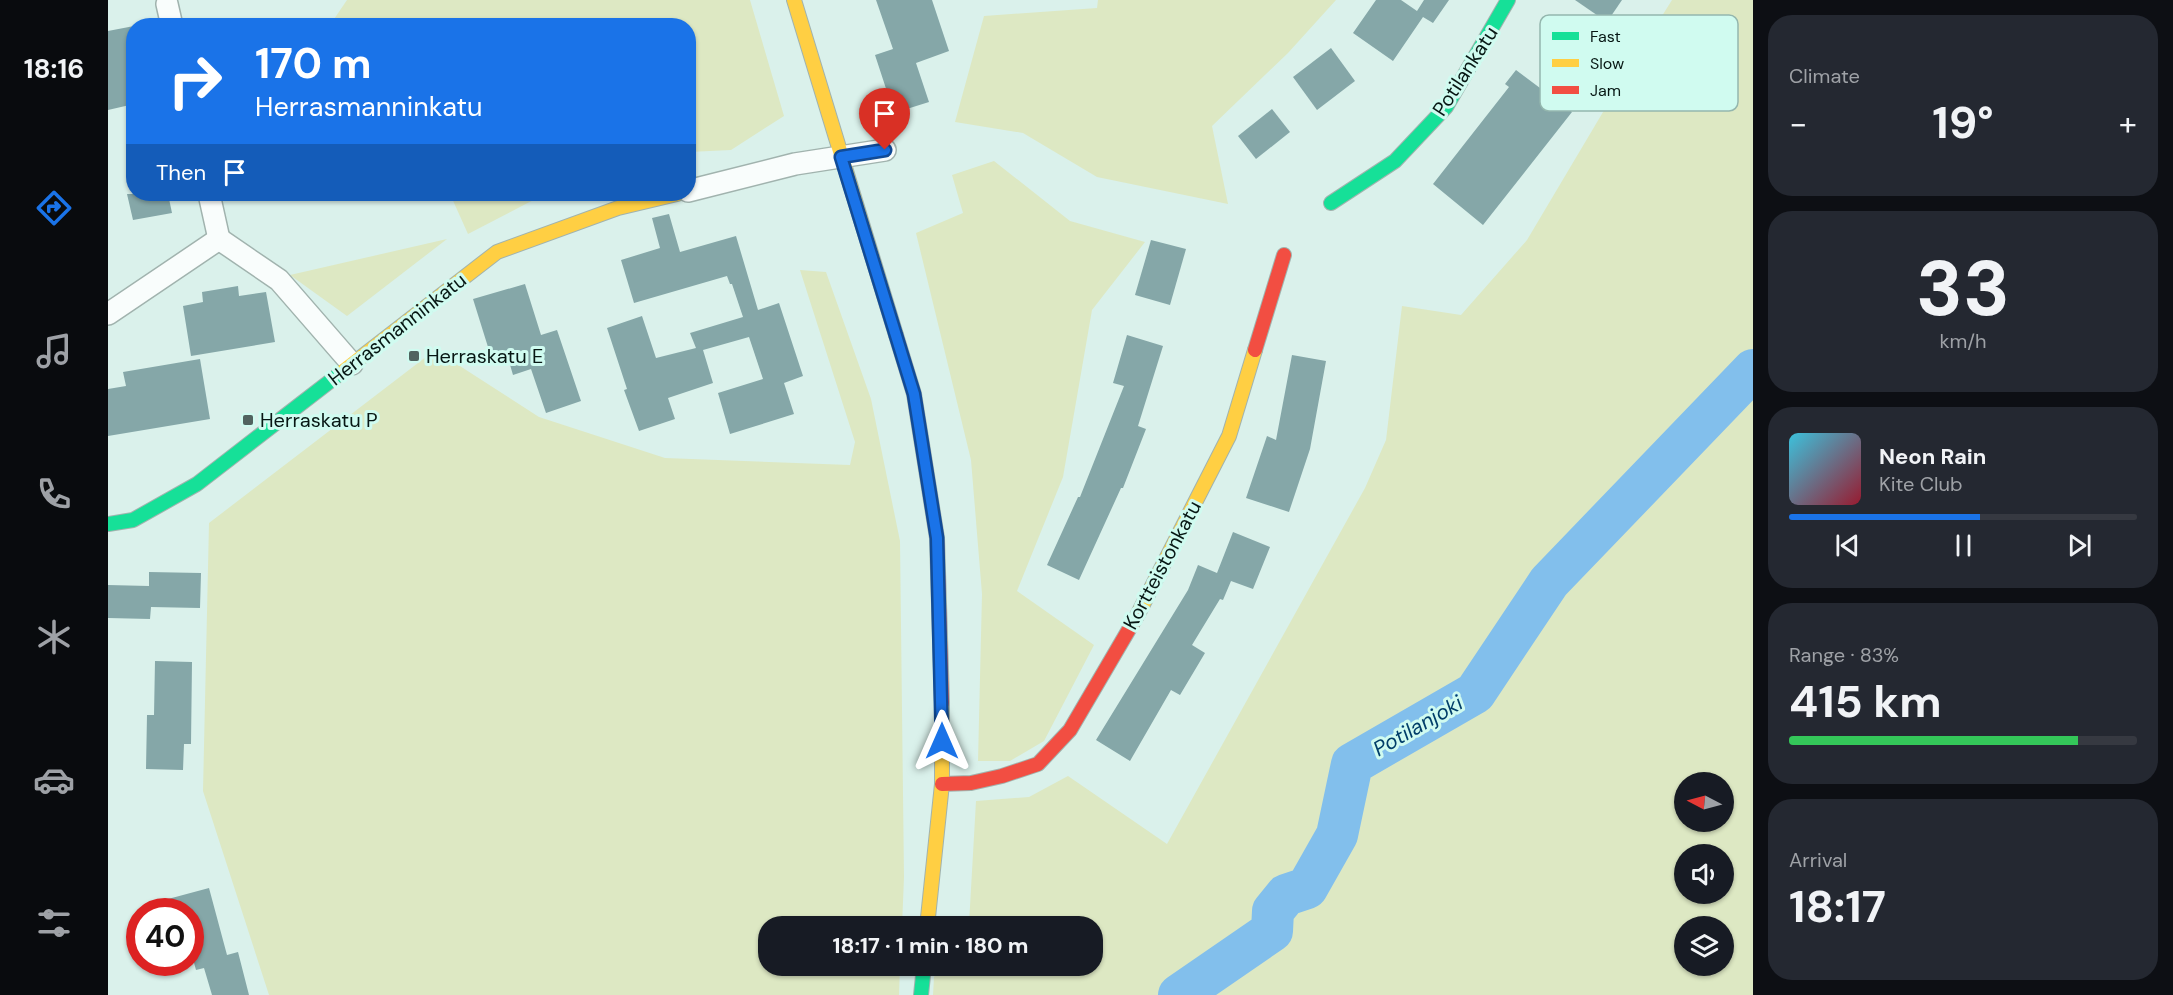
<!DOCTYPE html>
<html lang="en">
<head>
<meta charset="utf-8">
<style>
	body { margin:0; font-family:"DM Sans",sans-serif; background:#242831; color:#f1f3f6; height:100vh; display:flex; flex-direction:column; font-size:22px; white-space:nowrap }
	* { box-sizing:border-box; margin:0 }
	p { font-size:20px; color:#9ea1a6 }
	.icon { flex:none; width:33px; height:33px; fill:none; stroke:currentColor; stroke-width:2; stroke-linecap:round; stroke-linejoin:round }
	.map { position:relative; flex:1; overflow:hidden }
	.sheet { display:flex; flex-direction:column; gap:15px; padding:15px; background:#0d0f14; width:420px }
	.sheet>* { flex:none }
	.top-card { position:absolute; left:18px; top:18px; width:570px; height:183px; border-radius:24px; box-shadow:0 2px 4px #0004; background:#1a73e8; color:#fff; overflow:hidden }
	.needle { width:39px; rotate:276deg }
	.fabs { position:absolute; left:1566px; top:772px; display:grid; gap:12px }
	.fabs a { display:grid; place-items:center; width:60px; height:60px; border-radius:50%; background:#171b24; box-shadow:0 2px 4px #0004; font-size:30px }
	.speed { position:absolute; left:18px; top:898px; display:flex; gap:12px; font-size:30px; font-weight:700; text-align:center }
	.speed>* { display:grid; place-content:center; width:78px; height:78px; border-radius:50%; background:#171b24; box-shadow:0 2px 4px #0004; line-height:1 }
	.speed .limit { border:9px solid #d22; background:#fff; color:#111 }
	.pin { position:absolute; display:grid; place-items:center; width:51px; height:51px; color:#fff; margin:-62px -26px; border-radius:50% 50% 50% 0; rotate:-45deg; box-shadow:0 0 6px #0007 }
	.pin .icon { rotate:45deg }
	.me { position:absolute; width:66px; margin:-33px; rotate:0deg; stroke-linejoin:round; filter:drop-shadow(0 0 4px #0008) }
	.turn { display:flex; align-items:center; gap:21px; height:126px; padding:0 30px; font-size:27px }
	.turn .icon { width:78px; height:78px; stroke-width:2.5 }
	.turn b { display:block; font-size:42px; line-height:51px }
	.then { display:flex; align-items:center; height:57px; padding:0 30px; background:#0003; gap:12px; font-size:22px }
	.big { font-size:45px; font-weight:700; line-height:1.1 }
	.sheet .tile { flex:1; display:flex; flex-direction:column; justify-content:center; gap:9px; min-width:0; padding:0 21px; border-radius:24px; background:#242831 }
	.sheet .dial { align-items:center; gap:0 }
	.dial b { font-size:78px; line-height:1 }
	.song { display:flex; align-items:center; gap:18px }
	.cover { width:72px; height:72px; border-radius:9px; background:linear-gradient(135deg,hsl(190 70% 55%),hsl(350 70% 35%)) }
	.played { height:6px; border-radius:3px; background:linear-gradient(90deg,#1a73e8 55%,#363941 55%) }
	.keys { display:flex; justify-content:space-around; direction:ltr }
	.heat { display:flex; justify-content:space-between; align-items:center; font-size:33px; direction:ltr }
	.charge { height:9px; border-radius:4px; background:linear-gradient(90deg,#34c759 83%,#363941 0) }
	.trip { position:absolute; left:650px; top:916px; width:345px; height:60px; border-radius:24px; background:#171b24; box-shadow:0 2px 4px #0004; font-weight:700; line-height:60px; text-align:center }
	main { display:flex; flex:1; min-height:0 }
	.dock { display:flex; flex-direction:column; width:108px; justify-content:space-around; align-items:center; background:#090b0e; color:#9ea1a6 }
	.dock .icon { width:42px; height:42px }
	.dock .selected { color:#1a73e8 }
	.dock b { font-size:27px; color:#f1f3f6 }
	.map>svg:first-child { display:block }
	.green { fill:#dde8c3; fill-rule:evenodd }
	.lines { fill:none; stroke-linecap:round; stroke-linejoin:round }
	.river { stroke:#82bfec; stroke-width:42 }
	.building { fill:#85a7a8 }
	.street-casing { stroke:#a1b3ae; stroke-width:24 }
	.fast-casing { stroke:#a1b3ae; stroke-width:16 }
	.slow-casing { stroke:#a1b3ae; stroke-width:16 }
	.jam-casing { stroke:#a1b3ae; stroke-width:16 }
	.street { stroke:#f9fdfc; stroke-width:21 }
	.fast { stroke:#16e098; stroke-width:14 }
	.slow { stroke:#ffcf43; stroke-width:14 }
	.jam { stroke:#f24e42; stroke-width:14 }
	.route-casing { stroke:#114b97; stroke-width:15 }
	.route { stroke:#1a73e8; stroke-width:10 }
	.poi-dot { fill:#51635f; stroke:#d0fbf0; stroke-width:2 }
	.labels { text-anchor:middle; stroke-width:6; stroke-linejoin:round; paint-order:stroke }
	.street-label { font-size:20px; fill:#071714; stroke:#d0fbf0 }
	.poi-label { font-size:20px; fill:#071714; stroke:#d0fbf0; text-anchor:start }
	.water-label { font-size:21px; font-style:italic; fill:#013e69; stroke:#d0fbf0 }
	.key { fill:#d0fbf0; stroke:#94b7ae; stroke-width:1.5 }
	.key-label { font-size:16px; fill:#071714 }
</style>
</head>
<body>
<main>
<nav class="dock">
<b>18:16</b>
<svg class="icon selected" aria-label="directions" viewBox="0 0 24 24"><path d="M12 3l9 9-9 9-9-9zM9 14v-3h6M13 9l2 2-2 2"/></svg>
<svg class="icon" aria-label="music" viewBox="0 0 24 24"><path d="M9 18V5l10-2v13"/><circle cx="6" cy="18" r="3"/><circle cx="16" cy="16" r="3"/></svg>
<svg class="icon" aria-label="phone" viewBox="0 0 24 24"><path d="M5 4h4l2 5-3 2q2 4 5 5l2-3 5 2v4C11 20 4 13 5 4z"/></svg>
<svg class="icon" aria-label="climate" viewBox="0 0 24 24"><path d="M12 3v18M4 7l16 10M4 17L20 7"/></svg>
<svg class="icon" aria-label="car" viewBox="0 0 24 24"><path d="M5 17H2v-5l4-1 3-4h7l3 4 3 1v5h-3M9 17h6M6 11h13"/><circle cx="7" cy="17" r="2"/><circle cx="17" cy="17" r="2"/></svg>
<svg class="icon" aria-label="filters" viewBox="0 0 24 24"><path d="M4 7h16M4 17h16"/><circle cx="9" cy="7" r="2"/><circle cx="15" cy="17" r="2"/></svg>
</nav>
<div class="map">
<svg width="1645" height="995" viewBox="0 0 1645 995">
	<rect width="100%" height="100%" fill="#daf1eb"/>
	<g class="green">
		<path d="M239,0H642L676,116L623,150L581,152L580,26L222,25Z"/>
		<path d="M990,0H1228L1180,53L1104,126L1120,204L989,177L915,133L847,122L876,16L989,8Z"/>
		<path d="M1564,0H1645V995H825L826,977L833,966H984V927H859L861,924L868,801L921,797L960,776L1059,844L1257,488L1278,440L1294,306L1353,315L1419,240L1520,70ZM1576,783H1616V822H1576ZM1576,855H1616V894H1576ZM1576,927H1616V966H1576Z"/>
		<path d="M886,161L962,221L1037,242L984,310L955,477L909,591L986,645L936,741L902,761H870L874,594L863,460L808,233L855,213L844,175Z"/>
		<path d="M342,194H437L360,234Z"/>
		<path d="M339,239L239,316L182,275Z"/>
		<path d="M692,270L718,272L763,399L792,541L796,877L794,927H660V966H792L791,995H161L95,791L101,523L327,350L431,417L557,458L742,465L747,442Z"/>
	</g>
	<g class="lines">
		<path class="river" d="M1071,995L1164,931L1165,911L1178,895L1199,888L1229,835L1244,764L1367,693L1441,582L1645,370"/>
	</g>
	<g class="building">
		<path d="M768,0H824L841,51L808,63L821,102L786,113L767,55L785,49Z"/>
		<path d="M1268,0H1293L1309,11L1316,0H1341L1325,23L1315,17L1285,61L1245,33Z"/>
		<path d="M1467,0H1514L1499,22Z"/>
		<path d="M26,26V104L0,110V31Z"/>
		<path d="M1223,48L1247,81L1209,110L1185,77Z"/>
		<path d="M1408,70L1464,112L1375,225L1325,184L1401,87L1397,84Z"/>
		<path d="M1164,109L1182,132L1148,159L1130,136Z"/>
		<path d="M19,194H60L64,213L25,220Z"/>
		<path d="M561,214L572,252L628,236L650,310L671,303L695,376L676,383L686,414L622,434L610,393L655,379L641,337L595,350L605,383L560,398L567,419L531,431L516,390L519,389L499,328L534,316L548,358L588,348L582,333L635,317L624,284H622L619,276L526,303L513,260L552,248L544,218Z"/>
		<path d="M1043,240L1078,249L1062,305L1027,295Z"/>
		<path d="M417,284L433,335L449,330L473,401L438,413L423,369L405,375L400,358L385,363L365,299Z"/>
		<path d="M130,286L131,296L158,292L167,342L83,356L75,306L95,302L94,292Z"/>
		<path d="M1019,335L1055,346L1030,426L1038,429L1015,488H1013L971,580L939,565L970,497H972L1016,386L1005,383Z"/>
		<path d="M1184,355L1218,361L1202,449L1181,512L1138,498L1159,436L1168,440Z"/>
		<path d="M92,359L102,419L0,436V389L18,386L15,372Z"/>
		<path d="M1125,532L1162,547L1145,589L1123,581L1115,600L1112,599L1084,645L1097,653L1072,695L1063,690L1022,761L988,740L1080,590L1090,565L1109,573Z"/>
		<path d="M41,572L93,573L92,608L43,607L42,619L0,618V585L41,586Z"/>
		<path d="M47,661L84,662L83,744H76L75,770L38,769L39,715H46Z"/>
		<path d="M101,888L119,955L130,952L141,995H104L96,968L88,970L82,948V912H34V906Z"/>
	</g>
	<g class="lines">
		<defs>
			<g id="street">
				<path d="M59,4L64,26"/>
				<path d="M580,191L687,164L777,150"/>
				<path d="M101,194L111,239"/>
				<path d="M111,239L171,280L244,364"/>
				<path d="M0,314L111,239"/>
			</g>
			<g id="fast">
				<path d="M1223,203L1287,161L1338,107L1400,0"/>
				<path d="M0,524L25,520L89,484L234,372"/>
				<path d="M813,995L816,966"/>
			</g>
			<g id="slow">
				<path d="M686,0L788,335"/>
				<path d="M234,372L389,252L510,208L569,194"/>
				<path d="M1030,614L1121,436L1147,350"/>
				<path d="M819,927L834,784V703"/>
			</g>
			<g id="jam">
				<path d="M788,335L806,394L829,538L834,703"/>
				<path d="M1147,350L1176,255"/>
				<path d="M834,784L863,783L894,776L930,764L962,730L1030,614"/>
			</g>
		</defs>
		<use href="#street" class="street-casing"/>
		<use href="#fast" class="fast-casing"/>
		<use href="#slow" class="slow-casing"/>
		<use href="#jam" class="jam-casing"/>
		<use href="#street" class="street"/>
		<use href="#fast" class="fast"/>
		<use href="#slow" class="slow"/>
		<use href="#jam" class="jam"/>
	</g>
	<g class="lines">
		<defs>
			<path id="route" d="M777,150L733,157L806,394L829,538L834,741"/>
		</defs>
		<use href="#route" class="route-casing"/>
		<use href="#route" class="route"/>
	</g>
	<g class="poi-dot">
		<rect x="300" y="350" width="12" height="12" rx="3"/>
		<rect x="134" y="414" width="12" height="12" rx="3"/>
	</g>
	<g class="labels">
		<g class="street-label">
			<text transform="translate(1357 71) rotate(-57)" y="7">Potilankatu</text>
			<text transform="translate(289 329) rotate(-38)" y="7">Herrasmanninkatu</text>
			<text transform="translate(1054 565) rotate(-62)" y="7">Kortteistonkatu</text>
		</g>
		<g class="poi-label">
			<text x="318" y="363">Herraskatu E</text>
			<text x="152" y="427">Herraskatu P</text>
		</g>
		<g class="water-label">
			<text transform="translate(1310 726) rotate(-30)" y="7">Potilanjoki</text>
		</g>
	</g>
	<rect x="1432" y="15" width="198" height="96" rx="9" class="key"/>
	<rect x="1444" y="32" width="27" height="8" fill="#16e098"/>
	<rect x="1444" y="59" width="27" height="8" fill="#ffcf43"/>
	<rect x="1444" y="86" width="27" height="8" fill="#f24e42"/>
	<g class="key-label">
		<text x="1482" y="42">Fast</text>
		<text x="1482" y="69">Slow</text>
		<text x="1482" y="96">Jam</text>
	</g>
</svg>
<div class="fabs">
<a><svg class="needle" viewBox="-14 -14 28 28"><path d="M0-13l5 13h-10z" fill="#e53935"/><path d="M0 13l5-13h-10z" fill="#9ea1a6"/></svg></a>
<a><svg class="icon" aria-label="sound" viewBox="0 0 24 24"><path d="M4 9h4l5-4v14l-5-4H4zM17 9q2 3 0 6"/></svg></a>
<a><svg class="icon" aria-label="layers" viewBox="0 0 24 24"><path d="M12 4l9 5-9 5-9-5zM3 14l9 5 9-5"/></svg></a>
</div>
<div class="speed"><div class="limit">40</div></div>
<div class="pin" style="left:777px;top:150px;background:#d93025"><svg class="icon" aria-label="arrive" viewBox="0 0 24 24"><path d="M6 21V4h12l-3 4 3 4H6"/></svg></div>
<svg class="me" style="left:834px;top:741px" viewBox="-20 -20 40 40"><path d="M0-17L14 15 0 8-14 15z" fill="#1a73e8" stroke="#fff" stroke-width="4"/></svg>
<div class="trip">18:17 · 1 min · 180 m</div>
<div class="top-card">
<div class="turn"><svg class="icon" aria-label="right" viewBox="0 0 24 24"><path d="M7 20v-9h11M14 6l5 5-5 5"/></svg><div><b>170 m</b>Herrasmanninkatu</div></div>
<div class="then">Then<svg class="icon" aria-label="arrive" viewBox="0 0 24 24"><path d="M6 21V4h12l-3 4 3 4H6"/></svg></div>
</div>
</div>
<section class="sheet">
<div class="tile"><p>Climate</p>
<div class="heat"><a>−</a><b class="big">19°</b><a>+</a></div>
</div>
<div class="tile dial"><b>33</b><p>km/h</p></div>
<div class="tile">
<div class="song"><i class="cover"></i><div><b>Neon Rain</b><p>Kite Club</p></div></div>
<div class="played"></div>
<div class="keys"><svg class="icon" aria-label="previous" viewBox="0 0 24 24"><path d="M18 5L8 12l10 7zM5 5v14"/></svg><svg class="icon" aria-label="pause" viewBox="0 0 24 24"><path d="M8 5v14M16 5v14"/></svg><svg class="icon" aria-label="next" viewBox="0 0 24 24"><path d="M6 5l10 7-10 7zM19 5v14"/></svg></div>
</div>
<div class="tile"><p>Range · 83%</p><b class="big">415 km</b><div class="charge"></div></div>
<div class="tile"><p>Arrival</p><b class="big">18:17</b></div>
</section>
</main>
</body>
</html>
